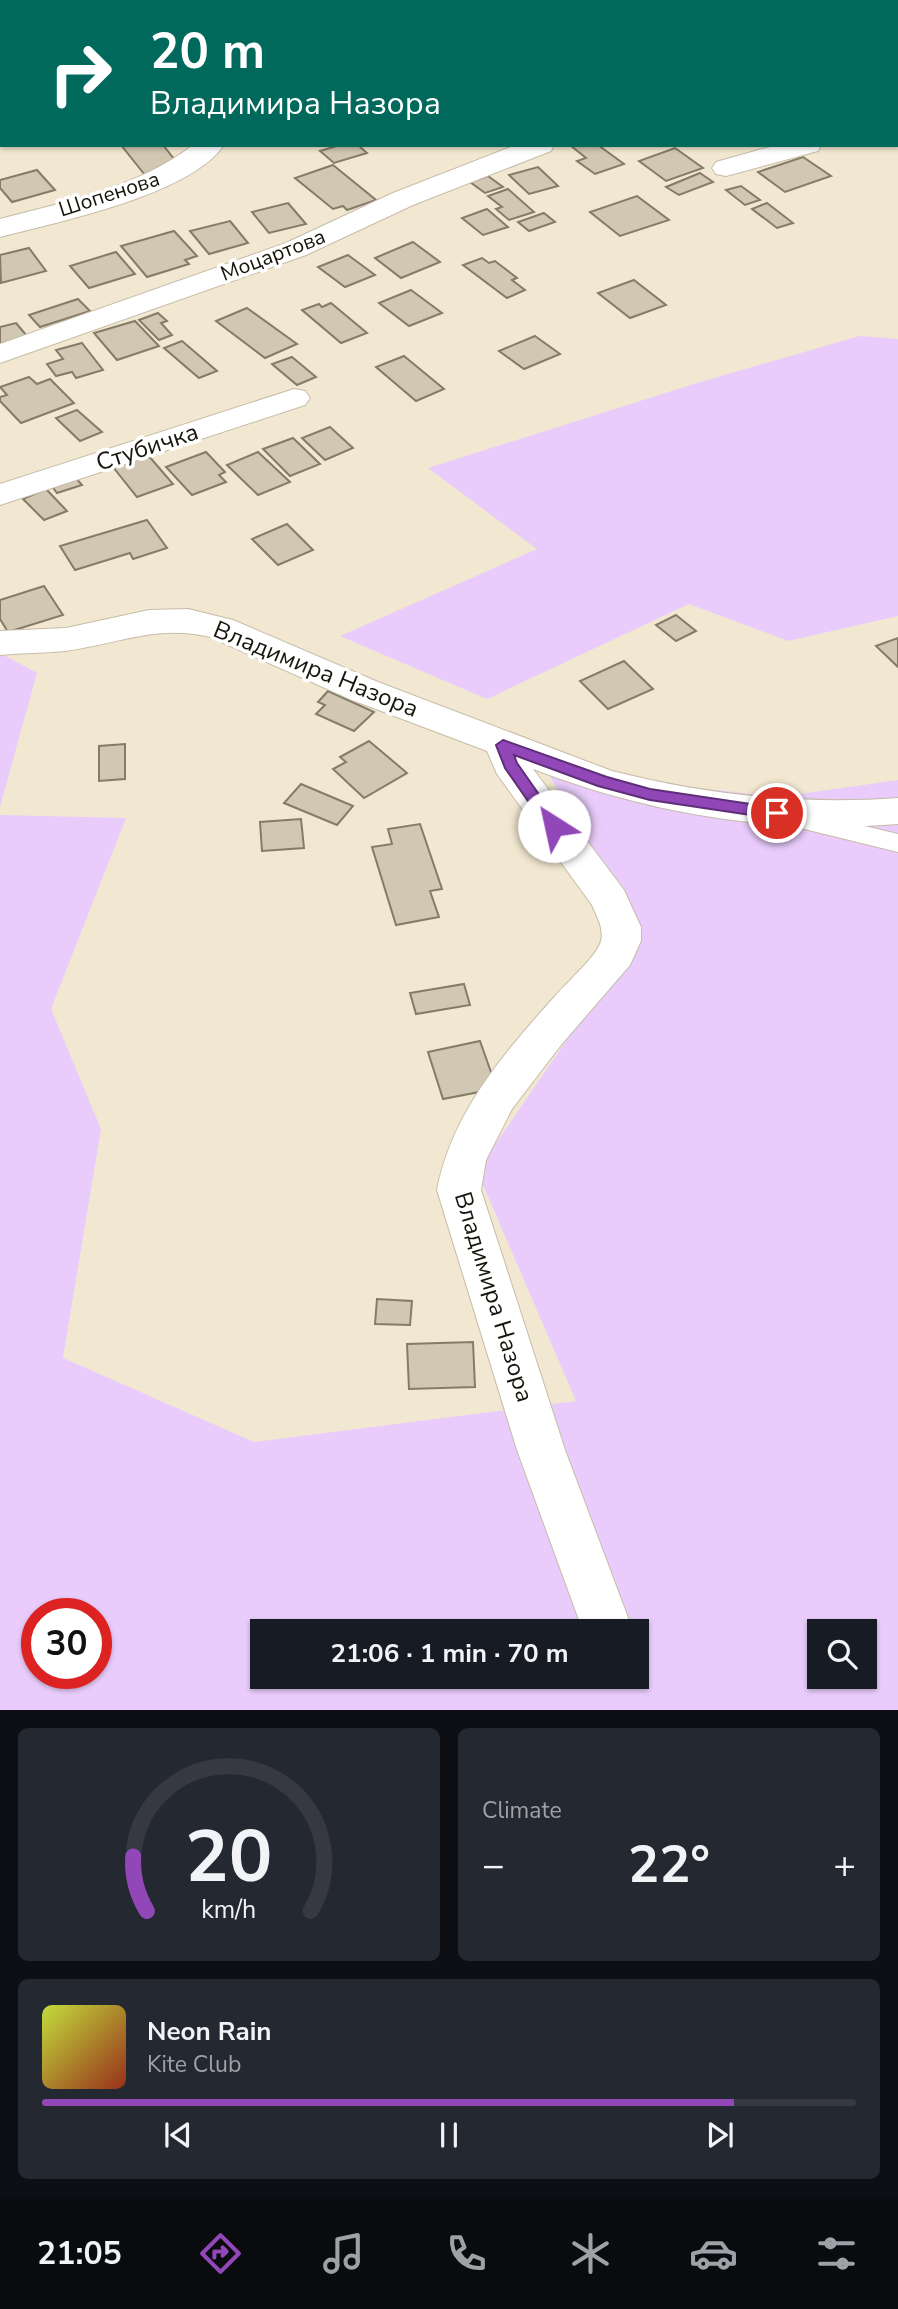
<!DOCTYPE html>
<html lang="en">
<head>
<meta charset="utf-8">
<style>
	body { margin:0; font-family:"Nunito Sans",sans-serif; background:#242831; color:#f1f3f6; height:100vh; display:flex; flex-direction:column; font-size:26px; white-space:nowrap }
	* { box-sizing:border-box; margin:0 }
	p { font-size:23px; color:#9ea1a6 }
	.icon { flex:none; width:38px; height:38px; fill:none; stroke:currentColor; stroke-width:2; stroke-linecap:round; stroke-linejoin:round }
	.map { position:relative; height:1710px; overflow:hidden }
	.side { display:flex; flex-direction:column; gap:18px; padding:18px; background:#0d0f14; flex:1 }
	.side>* { flex:none }
	.banner { position:absolute; left:0px; top:0px; width:900px; height:147px; box-shadow:0 2px 5px #0004; background:#00695c; color:#fff; overflow:hidden }
	.controls { position:absolute; left:807px; top:1619px; display:grid; gap:14px }
	.controls a { display:grid; place-items:center; width:70px; height:70px; border-radius:0px; background:#171b24; box-shadow:0 2px 5px #0004; font-size:35px }
	.speed { position:absolute; left:21px; top:1598px; display:flex; gap:14px; font-size:35px; font-weight:700; text-align:center }
	.speed>* { display:grid; place-content:center; width:91px; height:91px; border-radius:50%; background:#171b24; box-shadow:0 2px 5px #0004; line-height:1 }
	.speed .limit { border:10px solid #d22; background:#fff; color:#111 }
	.pin { position:absolute; display:grid; place-items:center; width:60px; height:60px; color:#fff; margin:-30px; border:4px solid #fff; border-radius:50%; box-shadow:0 2px 7px #0007 }
	.me { position:absolute; width:77px; margin:-38px; rotate:325deg; stroke-linejoin:round; filter:drop-shadow(0 0 5px #0008) }
	.turn { display:flex; align-items:center; gap:24px; height:147px; padding:0 35px; font-size:32px }
	.turn .icon { width:91px; height:91px; stroke-width:2.5 }
	.turn b { display:block; font-size:49px; line-height:60px }
	.big { font-size:52px; font-weight:700; line-height:1.1 }
	.side .card { flex:1; display:flex; flex-direction:column; justify-content:center; gap:10px; min-width:0; padding:0 24px; border-radius:10px; background:#242831 }
	.side .dial { align-items:center; gap:0 }
	.dial svg { height:182px; overflow:visible; fill:none; stroke:#363941; stroke-width:7; stroke-linecap:round; text-anchor:middle }
	.dial text { fill:#f1f3f6; stroke:none }
	.song { display:flex; align-items:center; gap:21px }
	.cover { width:84px; height:84px; border-radius:10px; background:linear-gradient(135deg,hsl(70 70% 55%),hsl(10 70% 35%)) }
	.played { height:7px; border-radius:4px; background:linear-gradient(90deg,#9247b9 85%,#363941 85%) }
	.keys { display:flex; justify-content:space-around; direction:ltr }
	.heat { display:flex; justify-content:space-between; align-items:center; font-size:38px; direction:ltr }
	.side .tiles { flex:1; display:grid; gap:18px; grid-template-columns:1fr 1fr }
	.card:last-child { grid-column:span 2 }
	.trip { position:absolute; left:250px; top:1619px; width:399px; height:70px; border-radius:0px; background:#171b24; box-shadow:0 2px 5px #0004; font-weight:700; line-height:70px; text-align:center }
	.tabs { display:flex; height:112px; justify-content:space-around; align-items:center; background:#090b0e; color:#9ea1a6 }
	.tabs .icon { width:49px; height:49px }
	.tabs .current { color:#9247b9 }
	.tabs b { font-size:32px; color:#f1f3f6 }
	.map>svg:first-child { display:block }
	.green { fill:#e9ccfb; fill-rule:evenodd }
	.building { fill:#d1c7b2; stroke:#857c68; stroke-width:2 }
	.lines { fill:none; stroke-linecap:round; stroke-linejoin:round }
	.lane-casing { stroke:#c6bca7; stroke-width:2 }
	.street-casing { stroke:#c6bca7; stroke-width:2 }
	.lane { fill:#fff; fill-rule:evenodd }
	.street { fill:#fff; fill-rule:evenodd }
	.route { fill:#9247b9; stroke:#5f2e78; stroke-width:2 }
	.labels { text-anchor:middle; stroke-width:7; stroke-linejoin:round; paint-order:stroke }
	.far-street-label { font-size:21px; fill:#18150d; stroke:#fff }
	.street-label { font-size:24px; fill:#18150d; stroke:#fff }
</style>
</head>
<body>
<div class="map">
<svg width="898" height="1711" viewBox="0 0 898 1711">
	<rect width="100%" height="100%" fill="#f2e8d1"/>
	<g class="green">
		<path d="M859,336L898,339V616L788,641L689,604L487,699L340,636L537,549L428,468L697,383Z"/>
		<path d="M0,653L37,673L0,807Z"/>
		<path d="M547,771L779,797L898,780V1710L0,1711V815L126,818L51,1009L101,1129L63,1358L254,1442L576,1401L477,1171L640,933ZM37,1614H96V1673H37ZM262,1631H637V1676H262ZM819,1631H864V1676H819Z"/>
	</g>
	<g class="building">
		<path d="M121,145H163L174,159L145,175Z"/>
		<path d="M340,145H358L367,153L334,163L320,151Z"/>
		<path d="M598,145L624,164L595,174L577,161L586,158L571,146Z"/>
		<path d="M675,148L703,168L666,181L639,161Z"/>
		<path d="M803,157L831,176L785,192L758,172Z"/>
		<path d="M333,165L376,200L347,210L343,206L333,209L295,178Z"/>
		<path d="M538,167L558,186L529,194L509,175Z"/>
		<path d="M37,170L55,190L12,202L0,188V180Z"/>
		<path d="M700,173L713,182L679,195L666,187Z"/>
		<path d="M488,176L503,187L485,193L470,182Z"/>
		<path d="M741,186L760,200L745,205L726,190Z"/>
		<path d="M508,189L534,212L509,220L496,209L502,207L488,196Z"/>
		<path d="M637,196L669,220L620,236L590,212Z"/>
		<path d="M288,203L306,224L269,233L252,212Z"/>
		<path d="M767,203L793,223L777,228L752,209Z"/>
		<path d="M487,209L508,227L483,235L462,218Z"/>
		<path d="M544,213L555,222L529,231L518,222Z"/>
		<path d="M230,221L248,243L209,254L190,231Z"/>
		<path d="M174,231L197,256L185,260L189,264L147,277L121,246Z"/>
		<path d="M413,242L440,262L401,278L375,258Z"/>
		<path d="M29,248L46,271L1,283L0,255Z"/>
		<path d="M116,252L135,274L89,288L70,266Z"/>
		<path d="M348,255L375,275L345,287L318,267Z"/>
		<path d="M482,258L489,263L495,261L517,278L512,280L525,290L507,298L463,265Z"/>
		<path d="M634,280L666,305L630,318L598,293Z"/>
		<path d="M411,290L442,313L409,326L379,303Z"/>
		<path d="M78,299L90,311L40,327L29,315Z"/>
		<path d="M331,303L367,333L341,343L302,310L319,304L322,307Z"/>
		<path d="M247,308L297,344L265,358L216,321Z"/>
		<path d="M158,313L167,321L161,323L172,335L159,340L139,320Z"/>
		<path d="M135,321L159,346L117,360L94,333Z"/>
		<path d="M16,323L27,336L0,344V327Z"/>
		<path d="M535,336L560,354L524,369L499,351Z"/>
		<path d="M182,341L217,371L199,378L164,348Z"/>
		<path d="M82,343L103,370L76,378L72,372L56,376L47,364L63,359L56,350Z"/>
		<path d="M404,356L444,389L416,401L376,367Z"/>
		<path d="M292,357L316,377L297,385L272,364Z"/>
		<path d="M29,377L37,384L50,379L74,403L21,423L0,401V397L7,395L0,387Z"/>
		<path d="M77,410L102,432L80,441L56,418Z"/>
		<path d="M330,427L353,448L325,460L302,438Z"/>
		<path d="M293,438L320,464L290,476L263,449Z"/>
		<path d="M206,452L225,472L219,475L226,482L192,495L166,467Z"/>
		<path d="M258,452L290,482L258,495L227,465Z"/>
		<path d="M148,455L173,484L137,497L113,467Z"/>
		<path d="M75,477L82,485L57,493L51,485Z"/>
		<path d="M46,489L67,511L44,520L23,499Z"/>
		<path d="M147,520L167,548L133,559L130,553L75,570L60,546Z"/>
		<path d="M287,524L313,550L278,565L252,539Z"/>
		<path d="M44,586L63,615L8,632L0,619V600Z"/>
		<path d="M676,615L696,631L676,641L656,625Z"/>
		<path d="M898,638V667L876,646Z"/>
		<path d="M624,661L653,689L608,709L580,681Z"/>
		<path d="M328,691L374,712L354,731L316,714L325,705L318,702Z"/>
		<path d="M369,741L407,773L364,798L333,769L346,762L340,757Z"/>
		<path d="M125,744V779L99,781V746Z"/>
		<path d="M301,784L353,806L337,825L284,803Z"/>
		<path d="M301,819L304,848L262,851L260,822Z"/>
		<path d="M420,824L442,889L430,891L439,917L396,925L372,847L392,844L388,829Z"/>
		<path d="M464,984L470,1005L416,1014L410,993Z"/>
		<path d="M480,1041L492,1075L484,1091L443,1099L428,1052Z"/>
		<path d="M377,1299L412,1301L410,1325L375,1324Z"/>
		<path d="M473,1342L475,1387L409,1389L407,1344Z"/>
	</g>
	<g class="lines">
		<defs>
			<path id="lane" d="M793,809L898,834V852L784,824L781,818L784,812Z"/>
			<g id="street">
				<path d="M375,0H403L374,2Z"/>
				<path d="M681,0H710L711,2H682Z"/>
				<rect x="0" y="59" width="2" height="16"/>
				<path d="M193,145H224C190,195 58,222 0,237V219C67,201 137,188 193,145Z"/>
				<path d="M516,145H554L551,151L413,205L306,255L0,363V344L286,243L393,193Z"/>
				<path d="M777,145H821L818,151L726,176L716,174L712,168L716,162Z"/>
				<path d="M294,389L305,391L310,398L305,405L0,505V484Z"/>
				<path d="M188,609L233,620L378,682L612,771C706,795 802,805 898,798V824C773,834 650,814 533,769L624,890L641,927V941L630,965L561,1045L512,1109L486,1160L481,1190L565,1450L633,1631H583L517,1450L437,1190C452,1112 505,1052 556,995C566,983 598,955 601,941C604,928 597,917 592,905L497,774L487,751L352,700L210,637C157,624 117,644 65,651C44,653 22,653 0,655V631L66,628L149,610Z"/>
			</g>
		</defs>
		<use href="#lane" class="lane-casing"/>
		<use href="#street" class="street-casing"/>
		<use href="#lane" class="lane"/>
		<use href="#street" class="street"/>
	</g>
	<path class="route" d="M503,740L607,777L650,789L777,808L784,813L777,819L650,800L598,786L514,755L517,763L561,826L554,832L548,830L505,768L496,745Z"/>
	<g class="labels">
		<g class="far-street-label">
			<text transform="translate(109 194) rotate(-18)" y="7">Шопенова</text>
			<text transform="translate(273 255) rotate(-21)" y="7">Моцартова</text>
		</g>
		<g class="street-label">
			<text transform="translate(147 447) rotate(-18)" y="8">Стубичка</text>
			<text transform="translate(316 669) rotate(22)" y="8">Владимира Назора</text>
			<text transform="translate(494 1297) rotate(73)" y="8">Владимира Назора</text>
		</g>
	</g>
</svg>
<div class="controls">
<a><svg class="icon" aria-label="search" viewBox="0 0 24 24"><circle cx="10" cy="10" r="6"/><path d="M15 15l6 6"/></svg></a>
</div>
<div class="speed"><div class="limit">30</div></div>
<div class="pin" style="left:777px;top:813px;background:#d93025"><svg class="icon" aria-label="arrive" viewBox="0 0 24 24"><path d="M6 21V4h12l-3 4 3 4H6"/></svg></div>
<svg class="me" style="left:554px;top:826px" viewBox="-20 -20 40 40"><circle r="19" fill="#fff"/><path d="M0-13L10 11 0 6-10 11z" fill="#9247b9"/></svg>
<div class="trip">21:06 · 1 min · 70 m</div>
<div class="banner">
<div class="turn"><svg class="icon" aria-label="right" viewBox="0 0 24 24"><path d="M7 20v-9h11M14 6l5 5-5 5"/></svg><div><b>20 m</b>Владимира Назора</div></div>
</div>
</div>
<section class="side">
<div class="tiles">
<div class="card dial"><svg viewBox="0 0 100 80">
<path d="M14 69A42 42 0 1 1 86 69"/>
<path d="M14 69A42 42 0 0 1 8 45" stroke="#9247b9"/>
<text x="50" y="56" font-size="32" font-weight="700">20</text>
<text x="50" y="72" font-size="11">km/h</text>
</svg></div>
<div class="card"><p>Climate</p>
<div class="heat"><a>−</a><b class="big">22°</b><a>+</a></div>
</div>
<div class="card">
<div class="song"><i class="cover"></i><div><b>Neon Rain</b><p>Kite Club</p></div></div>
<div class="played"></div>
<div class="keys"><svg class="icon" aria-label="previous" viewBox="0 0 24 24"><path d="M18 5L8 12l10 7zM5 5v14"/></svg><svg class="icon" aria-label="pause" viewBox="0 0 24 24"><path d="M8 5v14M16 5v14"/></svg><svg class="icon" aria-label="next" viewBox="0 0 24 24"><path d="M6 5l10 7-10 7zM19 5v14"/></svg></div>
</div>
</div>
</section>
<nav class="tabs">
<b>21:05</b>
<svg class="icon current" aria-label="directions" viewBox="0 0 24 24"><path d="M12 3l9 9-9 9-9-9zM9 14v-3h6M13 9l2 2-2 2"/></svg>
<svg class="icon" aria-label="music" viewBox="0 0 24 24"><path d="M9 18V5l10-2v13"/><circle cx="6" cy="18" r="3"/><circle cx="16" cy="16" r="3"/></svg>
<svg class="icon" aria-label="phone" viewBox="0 0 24 24"><path d="M5 4h4l2 5-3 2q2 4 5 5l2-3 5 2v4C11 20 4 13 5 4z"/></svg>
<svg class="icon" aria-label="climate" viewBox="0 0 24 24"><path d="M12 3v18M4 7l16 10M4 17L20 7"/></svg>
<svg class="icon" aria-label="car" viewBox="0 0 24 24"><path d="M5 17H2v-5l4-1 3-4h7l3 4 3 1v5h-3M9 17h6M6 11h13"/><circle cx="7" cy="17" r="2"/><circle cx="17" cy="17" r="2"/></svg>
<svg class="icon" aria-label="filters" viewBox="0 0 24 24"><path d="M4 7h16M4 17h16"/><circle cx="9" cy="7" r="2"/><circle cx="15" cy="17" r="2"/></svg>
</nav>
</body>
</html>
